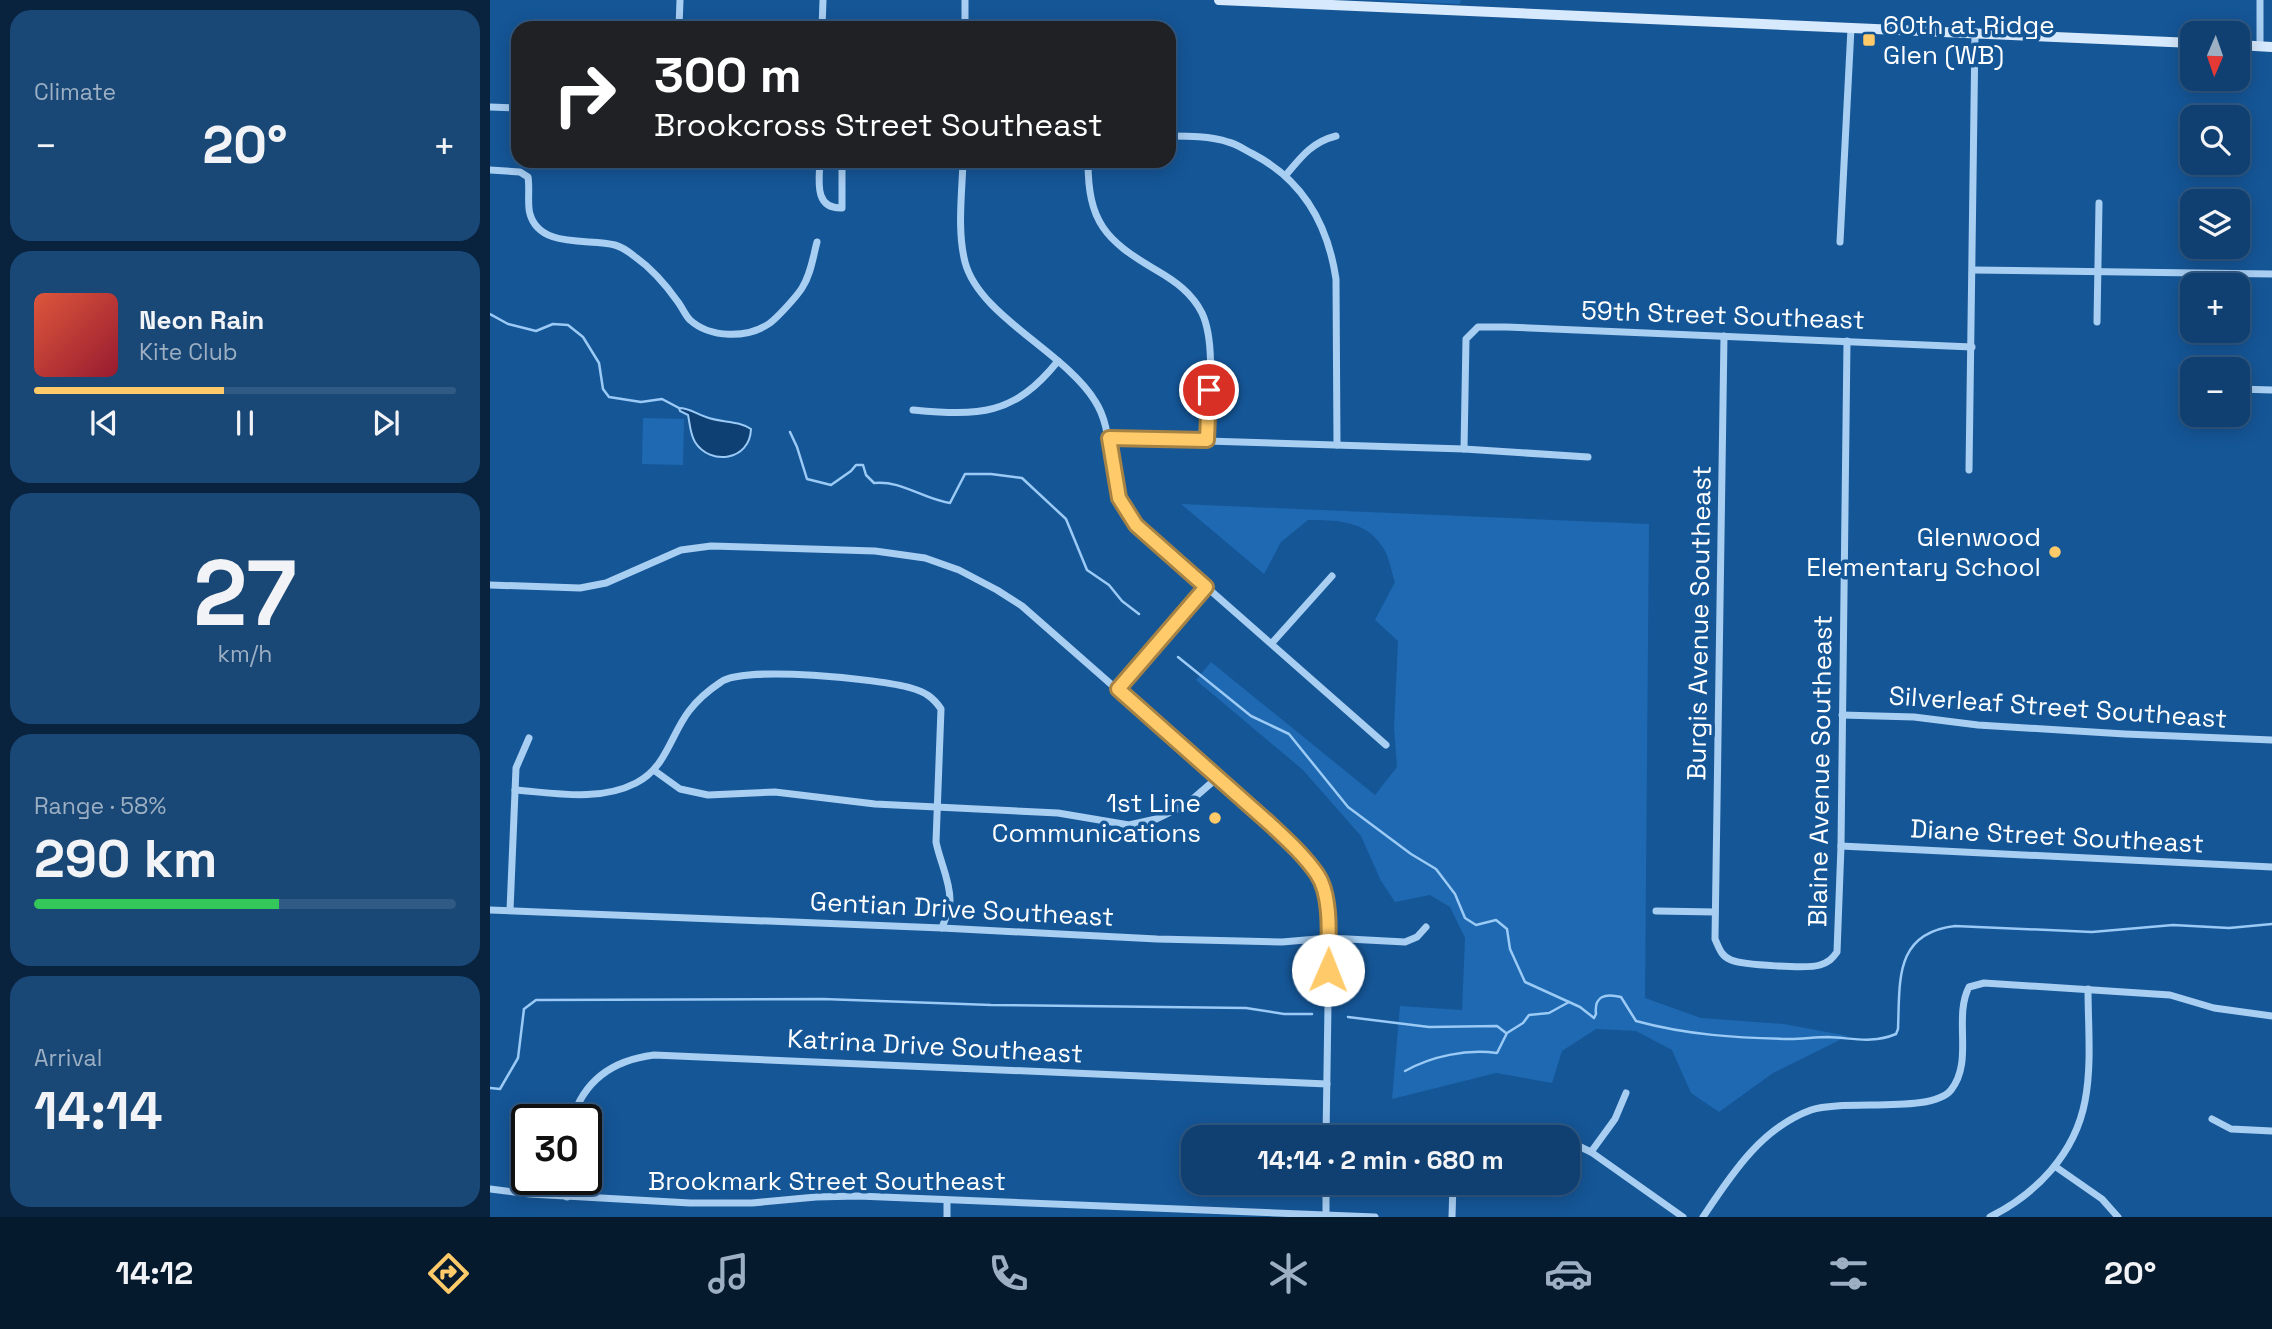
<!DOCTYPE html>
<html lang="en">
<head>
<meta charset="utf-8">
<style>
	body { margin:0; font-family:"Space Grotesk",sans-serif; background:#194776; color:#f1f3f6; height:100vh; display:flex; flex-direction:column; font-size:26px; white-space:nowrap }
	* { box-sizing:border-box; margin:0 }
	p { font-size:23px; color:#9cafc3 }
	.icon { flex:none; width:38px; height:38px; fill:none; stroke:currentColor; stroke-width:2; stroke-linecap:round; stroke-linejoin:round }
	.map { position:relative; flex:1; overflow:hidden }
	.side { display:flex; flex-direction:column; gap:10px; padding:10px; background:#09233e; width:490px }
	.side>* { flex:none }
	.banner { position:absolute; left:21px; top:21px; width:665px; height:147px; border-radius:21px; box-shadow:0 4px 18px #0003,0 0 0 2px #305984; background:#202124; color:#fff; overflow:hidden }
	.needle { width:46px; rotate:182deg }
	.buttons { position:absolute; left:1690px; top:21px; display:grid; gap:14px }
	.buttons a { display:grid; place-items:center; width:70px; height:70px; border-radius:14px; background:#104071; box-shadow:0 4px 18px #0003,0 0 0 2px #305984; font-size:35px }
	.speed { position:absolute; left:21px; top:1104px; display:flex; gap:14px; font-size:35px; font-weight:700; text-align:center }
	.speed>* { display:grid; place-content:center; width:91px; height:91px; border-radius:50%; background:#104071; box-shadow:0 4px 18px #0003,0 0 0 2px #305984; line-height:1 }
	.speed .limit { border:4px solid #111; border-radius:10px; background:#fff; color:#111 }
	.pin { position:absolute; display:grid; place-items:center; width:60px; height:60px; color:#fff; margin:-30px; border:4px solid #fff; border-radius:50%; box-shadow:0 2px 7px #0007 }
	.me { position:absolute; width:77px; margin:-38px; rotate:1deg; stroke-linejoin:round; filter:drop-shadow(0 0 5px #0008) }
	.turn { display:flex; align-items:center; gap:24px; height:147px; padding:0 28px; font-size:32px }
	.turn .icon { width:91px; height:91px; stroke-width:2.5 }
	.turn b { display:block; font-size:49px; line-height:60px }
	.big { font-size:52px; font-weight:700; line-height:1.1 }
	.side .tile { flex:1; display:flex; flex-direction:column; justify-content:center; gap:10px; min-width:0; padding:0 24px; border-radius:21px; background:#194776 }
	.side .dial { align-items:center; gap:0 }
	.dial b { font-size:91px; line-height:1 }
	.song { display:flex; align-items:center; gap:21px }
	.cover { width:84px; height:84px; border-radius:10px; background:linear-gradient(135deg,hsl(10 70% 55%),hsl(350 70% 35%)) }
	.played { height:7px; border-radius:4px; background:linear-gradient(90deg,#ffca69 45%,#305984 45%) }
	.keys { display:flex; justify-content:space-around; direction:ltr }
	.heat { display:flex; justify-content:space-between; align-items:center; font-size:38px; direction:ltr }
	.charge { height:10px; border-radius:5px; background:linear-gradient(90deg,#34c759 58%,#305984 0) }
	.trip { position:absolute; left:691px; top:1125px; width:399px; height:70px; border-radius:21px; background:#104071; box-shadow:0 4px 18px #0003,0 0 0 2px #305984; font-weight:700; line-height:70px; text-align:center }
	.tabs { display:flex; height:112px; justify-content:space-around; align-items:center; background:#061a2d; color:#9cafc3 }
	.tabs .icon { width:49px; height:49px }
	.tabs .on { color:#ffca69 }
	.tabs b { font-size:32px; color:#f1f3f6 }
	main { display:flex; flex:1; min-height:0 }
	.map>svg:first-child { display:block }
	.green { fill:#1e69b1 }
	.water { fill:#0e4074; stroke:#9acaf5; stroke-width:2 }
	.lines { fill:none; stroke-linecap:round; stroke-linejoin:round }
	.stream { stroke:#9acaf5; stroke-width:2.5 }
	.street { stroke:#a8cef2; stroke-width:7 }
	.secondary { stroke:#d7e9fc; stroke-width:10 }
	.route-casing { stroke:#a68344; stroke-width:18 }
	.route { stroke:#ffca69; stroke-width:12 }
	.poi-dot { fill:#ffca69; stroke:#155697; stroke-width:2.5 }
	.labels { text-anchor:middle; stroke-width:7; stroke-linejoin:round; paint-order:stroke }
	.poi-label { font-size:26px; fill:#fff; stroke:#155697; text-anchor:end }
	.street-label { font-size:26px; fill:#fff; stroke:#155697 }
</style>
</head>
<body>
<main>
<section class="side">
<div class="tile"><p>Climate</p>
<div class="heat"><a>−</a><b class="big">20°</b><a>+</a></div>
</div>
<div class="tile">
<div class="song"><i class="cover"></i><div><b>Neon Rain</b><p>Kite Club</p></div></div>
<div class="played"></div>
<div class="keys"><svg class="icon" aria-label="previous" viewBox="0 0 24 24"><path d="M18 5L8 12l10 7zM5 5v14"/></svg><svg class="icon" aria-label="pause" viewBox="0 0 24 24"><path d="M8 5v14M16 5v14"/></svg><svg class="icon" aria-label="next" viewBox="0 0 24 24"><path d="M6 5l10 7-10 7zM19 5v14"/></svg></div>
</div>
<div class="tile dial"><b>27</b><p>km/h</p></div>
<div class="tile"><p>Range · 58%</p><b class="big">290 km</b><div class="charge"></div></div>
<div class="tile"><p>Arrival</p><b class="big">14:14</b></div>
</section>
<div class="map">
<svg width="1782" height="1217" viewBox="0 0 1782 1217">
	<rect width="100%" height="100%" fill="#155697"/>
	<g class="green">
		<path d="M883,0H971L970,4Z"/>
		<path d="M153,418L194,419L193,465L152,464Z"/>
		<path d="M691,504L1159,524L1155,998L1211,1018L1294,1024L1358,1036L1283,1073L1229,1112L1201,1093L1182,1050L1146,1031L1106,1029L1072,1051L1062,1083L1006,1073L902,1099L910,1006L972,1010L975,938L960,907L940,895L905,902L891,881L871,836L813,770L706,680L721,662L885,795L907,767L904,728L908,641L885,620L905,582C901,571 899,555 892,546C875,520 845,520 818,520L791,542L774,574Z"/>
	</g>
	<path class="water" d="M189,408C200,408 206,414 216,417C231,423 248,420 261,429C260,461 220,466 205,442C200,434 200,424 198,415L190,411Z"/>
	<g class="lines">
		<g class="stream">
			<path d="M0,314L18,324L46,331L63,324L78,325L93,337L109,363L113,389L119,397L151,402L172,399L189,408"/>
			<path d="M300,432L307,447L317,479L341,485L361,471L366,465H373L376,475L384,483C411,480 433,499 460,503L475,474H501L532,478L576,519L597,570L619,585L632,601L649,614"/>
			<path d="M688,657L761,716L799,734L858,807L921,854L946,869L965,894L975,918L986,925L1006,920L1017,929L1020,949L1035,982L1090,1007L1104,1018L1106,1014C1104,996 1115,993 1131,997L1146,1021C1197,1035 1247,1038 1300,1039C1313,1039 1325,1037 1338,1037C1363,1038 1382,1044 1406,1034L1408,1029C1410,981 1404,933 1465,926L1602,932L1683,925L1739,928L1782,924"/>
			<path d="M858,1017L939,1027L1007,1026L1016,1033"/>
			<path d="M915,1071C942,1056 976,1049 1007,1053L1017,1033L1033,1023L1039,1015L1059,1013L1079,1002"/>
			<path d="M0,1088L10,1089L28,1058L34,1009L46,1000L333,999L501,1005L756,1008L794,1014H822"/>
		</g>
		<g class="street">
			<path d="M189,28L190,0"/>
			<path d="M332,28L333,0"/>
			<path d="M475,28V0"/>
			<path d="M1770,46V0"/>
			<path d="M0,107L28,108"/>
			<path d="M679,136C697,136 721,136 738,142C747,144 755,150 763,154C813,180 838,225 846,279L847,445"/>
			<path d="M330,161C329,181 324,209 352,208V161"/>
			<path d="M473,161C472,194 467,230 475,262C489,316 575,352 605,401C624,430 616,467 629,498C633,508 641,517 646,525L896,745"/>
			<path d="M598,161C598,222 615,240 666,270C685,281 702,293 712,313C727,345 718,405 717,440"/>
			<path d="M0,170L30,172L38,177C40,188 37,205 40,214C50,249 99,238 125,245C132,247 139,252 144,256C161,268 176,285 188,302C192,307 195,315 200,320C220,338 257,339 280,323C288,317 307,296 312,288C321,274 323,257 327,242"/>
			<path d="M796,175C811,157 822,142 846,136"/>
			<path d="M1350,242L1361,28"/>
			<path d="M1483,270L1782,274"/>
			<path d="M1607,322L1609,203"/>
			<path d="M1234,336L1225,939C1229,948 1231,956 1241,960C1253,965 1318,969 1330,965C1339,962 1342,959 1347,952L1351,846L1357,341"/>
			<path d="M1748,389L1782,390"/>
			<path d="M423,410C489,416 524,416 568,361"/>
			<path d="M619,438L974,449L1098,457"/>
			<path d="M974,449L976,339L988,327H1016L1482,347"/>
			<path d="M1479,470L1485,34"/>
			<path d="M0,585L90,588L116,583L191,550L221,546L385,551L435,558L469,570L507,590L532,606L779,823C793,836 821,860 829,877C838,895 838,919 839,938L836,1138"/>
			<path d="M782,643L842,576"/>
			<path d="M628,689L716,587"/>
			<path d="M1352,715L1424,717L1488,725L1635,734L1782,740"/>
			<path d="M165,771L190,789L218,795L285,792L385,804L568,813L639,825L666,819L697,804L727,778"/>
			<path d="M25,790C65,793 109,802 146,783C176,768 180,736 199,711C208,699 219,690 231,682C254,665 391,679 421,688C435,692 443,697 451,709L446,842C450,862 460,880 460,900C460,909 455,919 452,928"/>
			<path d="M1351,846L1782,867"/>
			<path d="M0,910L452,928L667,939L792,942L839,938L915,942L927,937L936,927"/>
			<path d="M20,910L26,768L39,738"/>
			<path d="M1166,911L1225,912"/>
			<path d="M1722,1119L1741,1129L1782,1131"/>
			<path d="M82,1120C94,1080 124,1060 164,1055L837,1084"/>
			<path d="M968,1138C980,1121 1051,1131 1071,1138"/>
			<path d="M1078,1141L1101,1152L1193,1217"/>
			<path d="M1101,1152L1125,1119L1136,1093"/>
			<path d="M1566,1167L1612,1199L1628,1217"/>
			<path d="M0,1189L40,1194L200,1203H262L326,1197L368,1196L885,1217"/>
			<path d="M77,1197V1180"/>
			<path d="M457,1217V1200"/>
			<path d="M836,1217V1183"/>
			<path d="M962,1217L963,1183"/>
			<path d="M1213,1217C1241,1175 1271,1128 1321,1110C1354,1099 1442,1114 1461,1090C1484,1061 1463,1018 1479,987L1494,983L1680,995L1724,1008L1782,1016"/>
			<path d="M1500,1217C1546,1194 1585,1154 1595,1101C1602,1065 1598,1025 1598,989"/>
		</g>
		<g class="secondary">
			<path d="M729,0L1703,43"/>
			<path d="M1748,45L1782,47"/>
		</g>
	</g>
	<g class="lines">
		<defs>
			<path id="route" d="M719,390L717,440L619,438L629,498L646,525L716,587L628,689L779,823C796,839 814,855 827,874C843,897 838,944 838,970"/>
		</defs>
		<use href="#route" class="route-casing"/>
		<use href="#route" class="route"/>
	</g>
	<g class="poi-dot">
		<rect x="1372" y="33" width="14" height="14" rx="3.5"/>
		<circle cx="1565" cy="552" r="7"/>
		<circle cx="725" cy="818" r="7"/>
	</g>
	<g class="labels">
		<g class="poi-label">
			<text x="1393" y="34" text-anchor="start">60th at Ridge<tspan x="1393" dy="30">Glen (WB)</tspan></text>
			<text x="1551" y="546">Glenwood<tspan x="1551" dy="30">Elementary School</tspan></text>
			<text x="711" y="812">1st Line<tspan x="711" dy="30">Communications</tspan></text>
		</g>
		<g class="street-label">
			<text transform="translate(1233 315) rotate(2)" y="9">59th Street Southeast</text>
			<text transform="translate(1209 623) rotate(-89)" y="9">Burgis Avenue Southeast</text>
			<text transform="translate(1568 707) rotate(4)" y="9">Silverleaf Street Southeast</text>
			<text transform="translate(1330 771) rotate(-89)" y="9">Blaine Avenue Southeast</text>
			<text transform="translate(1567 836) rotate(3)" y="9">Diane Street Southeast</text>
			<text transform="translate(472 909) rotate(3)" y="9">Gentian Drive Southeast</text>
			<text transform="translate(445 1046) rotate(3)" y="9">Katrina Drive Southeast</text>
			<text x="337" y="1190">Brookmark Street Southeast</text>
		</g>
	</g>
</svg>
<div class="buttons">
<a><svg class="needle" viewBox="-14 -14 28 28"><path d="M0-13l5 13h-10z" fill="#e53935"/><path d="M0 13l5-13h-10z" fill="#9cafc3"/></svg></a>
<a><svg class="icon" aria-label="search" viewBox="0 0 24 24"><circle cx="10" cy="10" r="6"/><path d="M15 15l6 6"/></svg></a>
<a><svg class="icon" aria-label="layers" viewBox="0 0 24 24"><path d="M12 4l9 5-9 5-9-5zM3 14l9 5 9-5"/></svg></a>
<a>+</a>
<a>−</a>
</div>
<div class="speed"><div class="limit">30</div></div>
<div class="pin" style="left:719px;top:390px;background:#d93025"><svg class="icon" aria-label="arrive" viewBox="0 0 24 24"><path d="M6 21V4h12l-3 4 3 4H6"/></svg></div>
<svg class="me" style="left:838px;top:970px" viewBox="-20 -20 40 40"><circle r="19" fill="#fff"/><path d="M0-13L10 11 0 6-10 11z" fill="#ffca69"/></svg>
<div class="trip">14:14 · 2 min · 680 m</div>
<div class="banner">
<div class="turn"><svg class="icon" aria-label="right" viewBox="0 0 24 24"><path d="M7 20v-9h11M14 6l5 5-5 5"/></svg><div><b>300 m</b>Brookcross Street Southeast</div></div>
</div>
</div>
</main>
<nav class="tabs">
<b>14:12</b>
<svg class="icon on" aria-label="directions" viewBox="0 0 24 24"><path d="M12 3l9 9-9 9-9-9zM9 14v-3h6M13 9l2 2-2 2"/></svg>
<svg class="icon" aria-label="music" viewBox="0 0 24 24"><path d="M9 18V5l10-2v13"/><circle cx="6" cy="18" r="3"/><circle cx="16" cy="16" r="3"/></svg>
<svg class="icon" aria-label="phone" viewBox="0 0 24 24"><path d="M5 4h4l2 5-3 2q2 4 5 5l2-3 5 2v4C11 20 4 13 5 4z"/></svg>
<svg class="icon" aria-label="climate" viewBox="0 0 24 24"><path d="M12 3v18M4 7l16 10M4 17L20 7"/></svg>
<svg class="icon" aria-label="car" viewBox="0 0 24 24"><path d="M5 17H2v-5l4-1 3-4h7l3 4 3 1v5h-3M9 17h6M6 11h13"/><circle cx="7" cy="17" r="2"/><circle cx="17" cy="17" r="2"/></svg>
<svg class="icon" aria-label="filters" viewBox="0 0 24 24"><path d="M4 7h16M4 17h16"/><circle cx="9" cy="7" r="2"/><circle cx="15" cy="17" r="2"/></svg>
<b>20°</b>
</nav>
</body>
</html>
